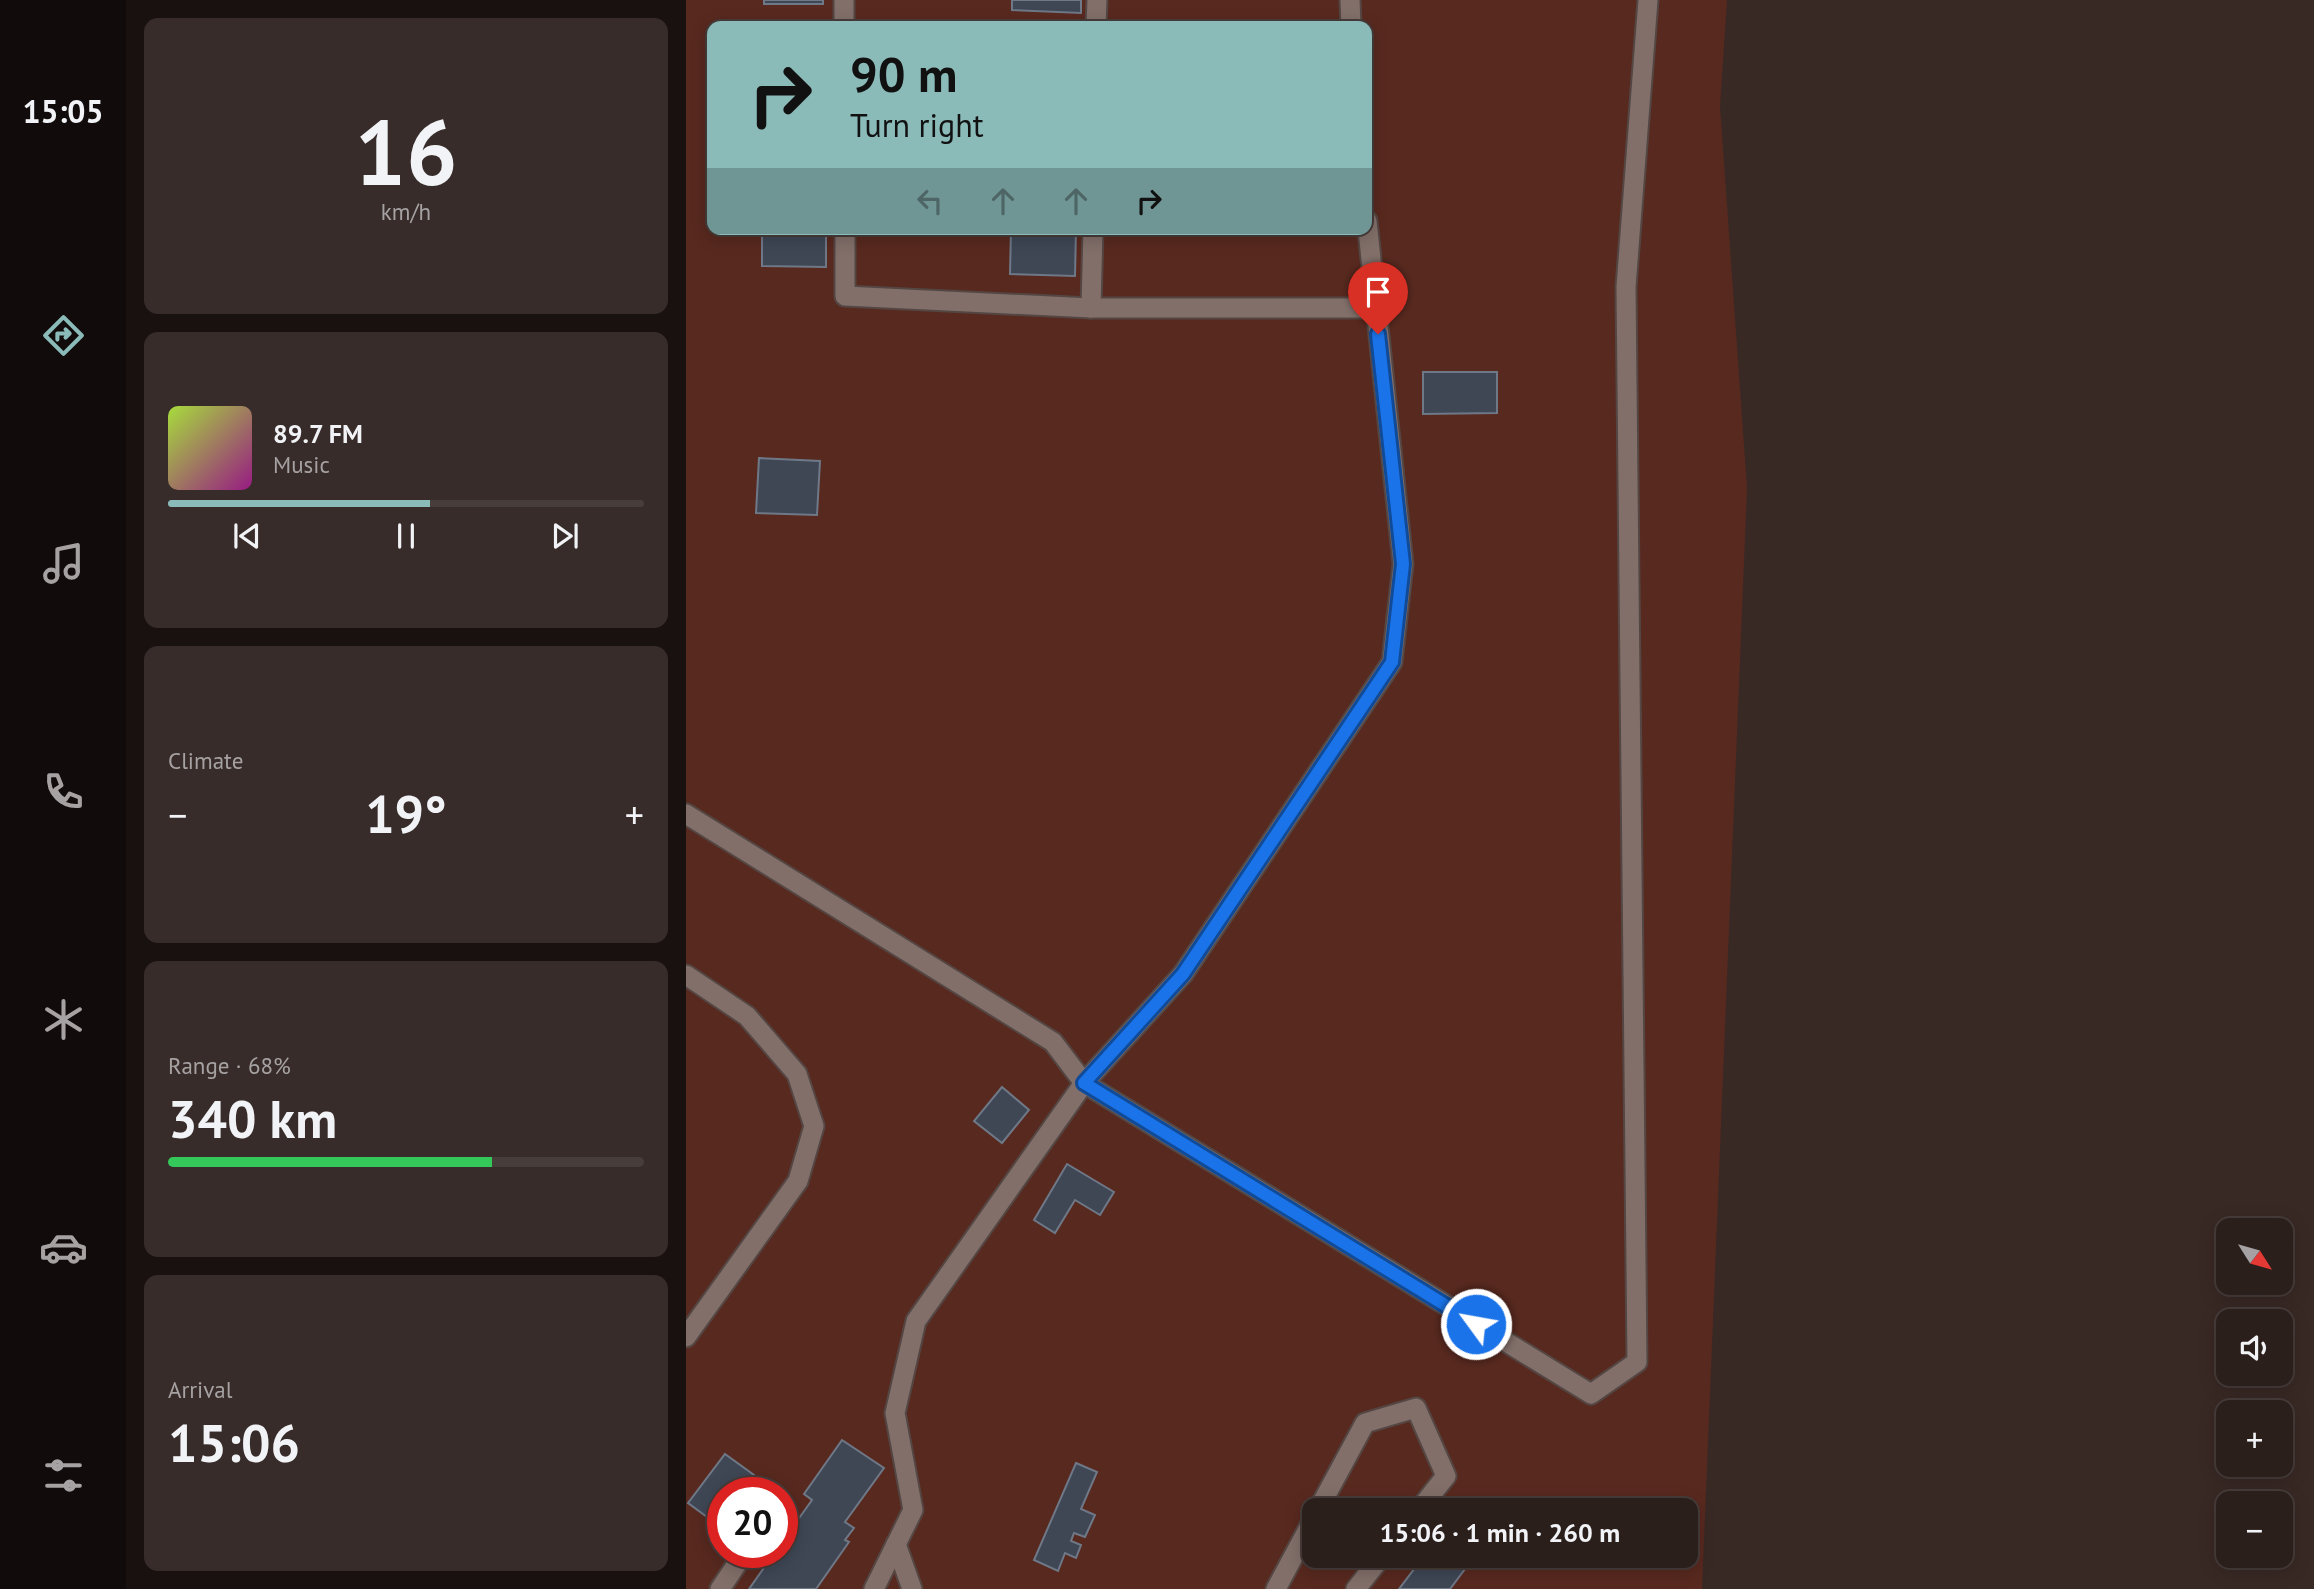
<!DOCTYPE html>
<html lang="en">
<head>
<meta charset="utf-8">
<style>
	body { margin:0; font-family:"PT Sans",sans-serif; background:#372c29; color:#f1f3f6; height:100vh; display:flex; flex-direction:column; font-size:26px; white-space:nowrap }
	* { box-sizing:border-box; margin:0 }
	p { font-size:23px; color:#a6a2a3 }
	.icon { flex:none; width:38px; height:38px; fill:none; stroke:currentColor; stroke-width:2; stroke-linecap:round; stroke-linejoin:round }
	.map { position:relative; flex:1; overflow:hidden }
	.details { display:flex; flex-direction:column; gap:18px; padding:18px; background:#18110f; width:560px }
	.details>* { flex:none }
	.top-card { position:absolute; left:21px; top:21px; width:665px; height:214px; border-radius:14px; box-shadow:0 4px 18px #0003,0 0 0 2px #473d3b; background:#8bbbb9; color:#111; overflow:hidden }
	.needle { width:46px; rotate:127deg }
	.tools { position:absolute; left:1530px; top:1218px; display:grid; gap:14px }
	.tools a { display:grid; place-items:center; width:77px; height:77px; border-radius:14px; background:#2b1f1c; box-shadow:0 4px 18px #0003,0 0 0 2px #473d3b; font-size:35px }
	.speed { position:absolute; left:21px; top:1477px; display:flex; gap:14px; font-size:35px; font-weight:700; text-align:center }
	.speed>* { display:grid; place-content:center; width:91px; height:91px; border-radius:50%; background:#2b1f1c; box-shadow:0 4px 18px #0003,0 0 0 2px #473d3b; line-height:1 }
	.speed .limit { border:10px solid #d22; background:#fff; color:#111 }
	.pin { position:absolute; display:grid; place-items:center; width:60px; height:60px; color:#fff; margin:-72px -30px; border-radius:50% 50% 50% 0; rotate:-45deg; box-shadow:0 0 7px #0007 }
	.pin .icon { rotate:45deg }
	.me { position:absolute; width:77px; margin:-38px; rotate:302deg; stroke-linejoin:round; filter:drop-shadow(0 0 5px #0008) }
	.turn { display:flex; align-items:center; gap:24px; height:147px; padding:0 28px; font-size:32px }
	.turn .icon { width:91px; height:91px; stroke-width:2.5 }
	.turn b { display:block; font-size:49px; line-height:60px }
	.lanes { display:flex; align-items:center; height:66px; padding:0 28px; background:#0003; justify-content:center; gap:35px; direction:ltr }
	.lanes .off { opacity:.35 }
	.big { font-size:52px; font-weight:700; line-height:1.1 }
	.details .tile { flex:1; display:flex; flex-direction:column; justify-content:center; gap:10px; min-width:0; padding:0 24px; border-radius:14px; background:#372c29 }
	.details .dial { align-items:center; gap:0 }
	.dial b { font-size:91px; line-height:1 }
	.song { display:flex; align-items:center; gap:21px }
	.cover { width:84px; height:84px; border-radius:10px; background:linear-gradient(135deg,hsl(80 70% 55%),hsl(310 70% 35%)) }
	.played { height:7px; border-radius:4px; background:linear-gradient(90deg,#8bbbb9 55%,#473d3b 55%) }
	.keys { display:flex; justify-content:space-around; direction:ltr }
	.heat { display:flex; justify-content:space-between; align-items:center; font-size:38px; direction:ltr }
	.charge { height:10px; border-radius:5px; background:linear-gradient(90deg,#34c759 68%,#473d3b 0) }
	.trip { position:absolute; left:616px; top:1498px; width:396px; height:70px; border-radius:14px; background:#2b1f1c; box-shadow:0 4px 18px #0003,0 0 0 2px #473d3b; font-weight:700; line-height:70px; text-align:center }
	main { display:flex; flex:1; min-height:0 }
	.tabs { display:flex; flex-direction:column; width:126px; justify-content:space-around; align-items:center; background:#110c0b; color:#a6a2a3 }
	.tabs .icon { width:49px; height:49px }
	.tabs .active { color:#8bbbb9 }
	.tabs b { font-size:32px; color:#f1f3f6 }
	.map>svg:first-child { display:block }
	.green { fill:#58291f; fill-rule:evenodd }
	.building { fill:#3f4755; stroke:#6f7887; stroke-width:2 }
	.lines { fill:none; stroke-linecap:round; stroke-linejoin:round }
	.lane-casing { stroke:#544643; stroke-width:23 }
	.lane { stroke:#826f6a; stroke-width:19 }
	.route-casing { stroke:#114b97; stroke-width:18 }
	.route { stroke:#1a73e8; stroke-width:12 }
</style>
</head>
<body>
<main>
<nav class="tabs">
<b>15:05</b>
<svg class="icon active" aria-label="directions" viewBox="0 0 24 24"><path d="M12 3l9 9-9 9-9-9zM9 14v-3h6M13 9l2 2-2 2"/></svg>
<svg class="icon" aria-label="music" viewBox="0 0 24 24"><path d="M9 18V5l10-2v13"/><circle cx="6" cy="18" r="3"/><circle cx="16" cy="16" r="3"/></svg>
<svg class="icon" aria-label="phone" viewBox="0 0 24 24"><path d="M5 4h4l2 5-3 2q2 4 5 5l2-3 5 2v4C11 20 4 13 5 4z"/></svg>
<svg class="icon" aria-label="climate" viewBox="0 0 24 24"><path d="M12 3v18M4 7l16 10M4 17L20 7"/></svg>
<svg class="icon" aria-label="car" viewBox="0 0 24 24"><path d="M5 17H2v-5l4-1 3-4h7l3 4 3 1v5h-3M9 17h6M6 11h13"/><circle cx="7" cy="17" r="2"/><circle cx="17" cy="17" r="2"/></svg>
<svg class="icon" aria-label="filters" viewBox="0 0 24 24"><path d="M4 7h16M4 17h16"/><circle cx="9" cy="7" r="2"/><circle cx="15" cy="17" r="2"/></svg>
</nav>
<section class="details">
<div class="tile dial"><b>16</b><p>km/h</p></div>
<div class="tile">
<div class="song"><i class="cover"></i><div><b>89.7 FM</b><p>Music</p></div></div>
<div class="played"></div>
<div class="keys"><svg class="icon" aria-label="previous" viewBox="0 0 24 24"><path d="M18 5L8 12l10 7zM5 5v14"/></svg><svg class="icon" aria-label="pause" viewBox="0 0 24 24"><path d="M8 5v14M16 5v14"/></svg><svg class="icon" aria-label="next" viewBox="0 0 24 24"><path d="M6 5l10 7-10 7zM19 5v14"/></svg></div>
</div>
<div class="tile"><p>Climate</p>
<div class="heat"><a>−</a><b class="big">19°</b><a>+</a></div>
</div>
<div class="tile"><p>Range · 68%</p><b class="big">340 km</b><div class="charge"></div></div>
<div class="tile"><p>Arrival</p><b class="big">15:06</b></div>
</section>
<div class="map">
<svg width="1628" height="1589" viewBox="0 0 1628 1589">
	<rect width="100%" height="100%" fill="#392925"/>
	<path class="green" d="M0,0H1041L1034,106L1061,488L1016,1589H0ZM26,26H681V229H26ZM37,1493H96V1552H37ZM628,1510H999V1556H628Z"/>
	<g class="building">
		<rect x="78" y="0" width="59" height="4"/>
		<path d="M326,0H395V13L326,10Z"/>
		<path d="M76,229H140V267L76,266Z"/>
		<path d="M325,229H390L389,276L324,274Z"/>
		<path d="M737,372H811V413L737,414Z"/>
		<path d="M73,458L134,461L131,515L70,513Z"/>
		<path d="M316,1087L343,1110L316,1143L288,1121Z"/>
		<path d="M381,1164L428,1192L414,1215L389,1200L369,1233L348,1220Z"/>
		<path d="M156,1440L198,1468L159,1522L168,1528L159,1540L163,1542L130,1589H63L89,1552H96V1542L126,1500L118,1494Z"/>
		<path d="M39,1454L68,1475L55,1493H37V1518L32,1525L2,1503Z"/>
		<path d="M390,1463L411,1472L395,1509L409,1515L399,1537L388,1533L385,1541L395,1545L390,1558L379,1553L372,1571L348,1560Z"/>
		<path d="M738,1556H777L785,1561L764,1589H713Z"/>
	</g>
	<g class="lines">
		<defs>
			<g id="lane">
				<path d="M158,0V26"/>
				<path d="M664,0L665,26"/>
				<path d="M410,26L411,0"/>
				<path d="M159,229V296L405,308L407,229"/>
				<path d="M405,308H690"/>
				<path d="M0,814L367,1042L398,1083L905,1394L951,1362L940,287L962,0"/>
				<path d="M0,975L61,1016L111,1074L128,1126L112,1181L0,1337"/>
				<path d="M632,1510L679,1423L730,1408L760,1476L733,1510"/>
				<path d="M210,1544L226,1589"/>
				<path d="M34,1589L59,1552"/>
				<path d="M188,1589L227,1510L209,1413L230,1321L398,1083L497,974L706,662L717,564L681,221"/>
				<path d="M590,1589L628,1518"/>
				<path d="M670,1589L696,1556"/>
			</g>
		</defs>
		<use href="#lane" class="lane-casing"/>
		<use href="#lane" class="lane"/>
	</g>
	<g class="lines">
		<defs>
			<path id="route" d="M692,334L717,564L706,662L497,974L398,1083L790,1324"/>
		</defs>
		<use href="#route" class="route-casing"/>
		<use href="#route" class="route"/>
	</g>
</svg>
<div class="tools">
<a><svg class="needle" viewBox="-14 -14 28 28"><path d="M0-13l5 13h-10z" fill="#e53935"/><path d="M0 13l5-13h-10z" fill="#a6a2a3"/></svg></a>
<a><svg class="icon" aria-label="sound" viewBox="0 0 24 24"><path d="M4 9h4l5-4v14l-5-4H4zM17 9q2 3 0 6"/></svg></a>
<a>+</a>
<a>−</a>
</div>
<div class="speed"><div class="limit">20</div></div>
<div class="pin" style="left:692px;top:334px;background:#d93025"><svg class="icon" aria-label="arrive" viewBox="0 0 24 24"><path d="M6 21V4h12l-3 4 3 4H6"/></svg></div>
<svg class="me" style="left:790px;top:1324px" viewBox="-20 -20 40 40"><circle r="17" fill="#1a73e8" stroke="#fff" stroke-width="3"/><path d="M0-11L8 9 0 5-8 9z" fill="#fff"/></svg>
<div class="trip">15:06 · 1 min · 260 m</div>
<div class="top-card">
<div class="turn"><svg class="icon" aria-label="right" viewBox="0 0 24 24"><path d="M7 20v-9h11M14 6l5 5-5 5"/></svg><div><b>90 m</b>Turn right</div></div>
<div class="lanes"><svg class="icon off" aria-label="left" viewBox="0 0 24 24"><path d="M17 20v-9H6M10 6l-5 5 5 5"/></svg><svg class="icon off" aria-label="ahead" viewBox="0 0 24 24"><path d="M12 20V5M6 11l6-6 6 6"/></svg><svg class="icon off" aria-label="ahead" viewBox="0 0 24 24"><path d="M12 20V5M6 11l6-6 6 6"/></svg><svg class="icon" aria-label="right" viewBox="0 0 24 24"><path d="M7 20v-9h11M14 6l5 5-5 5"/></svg></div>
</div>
</div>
</main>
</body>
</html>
